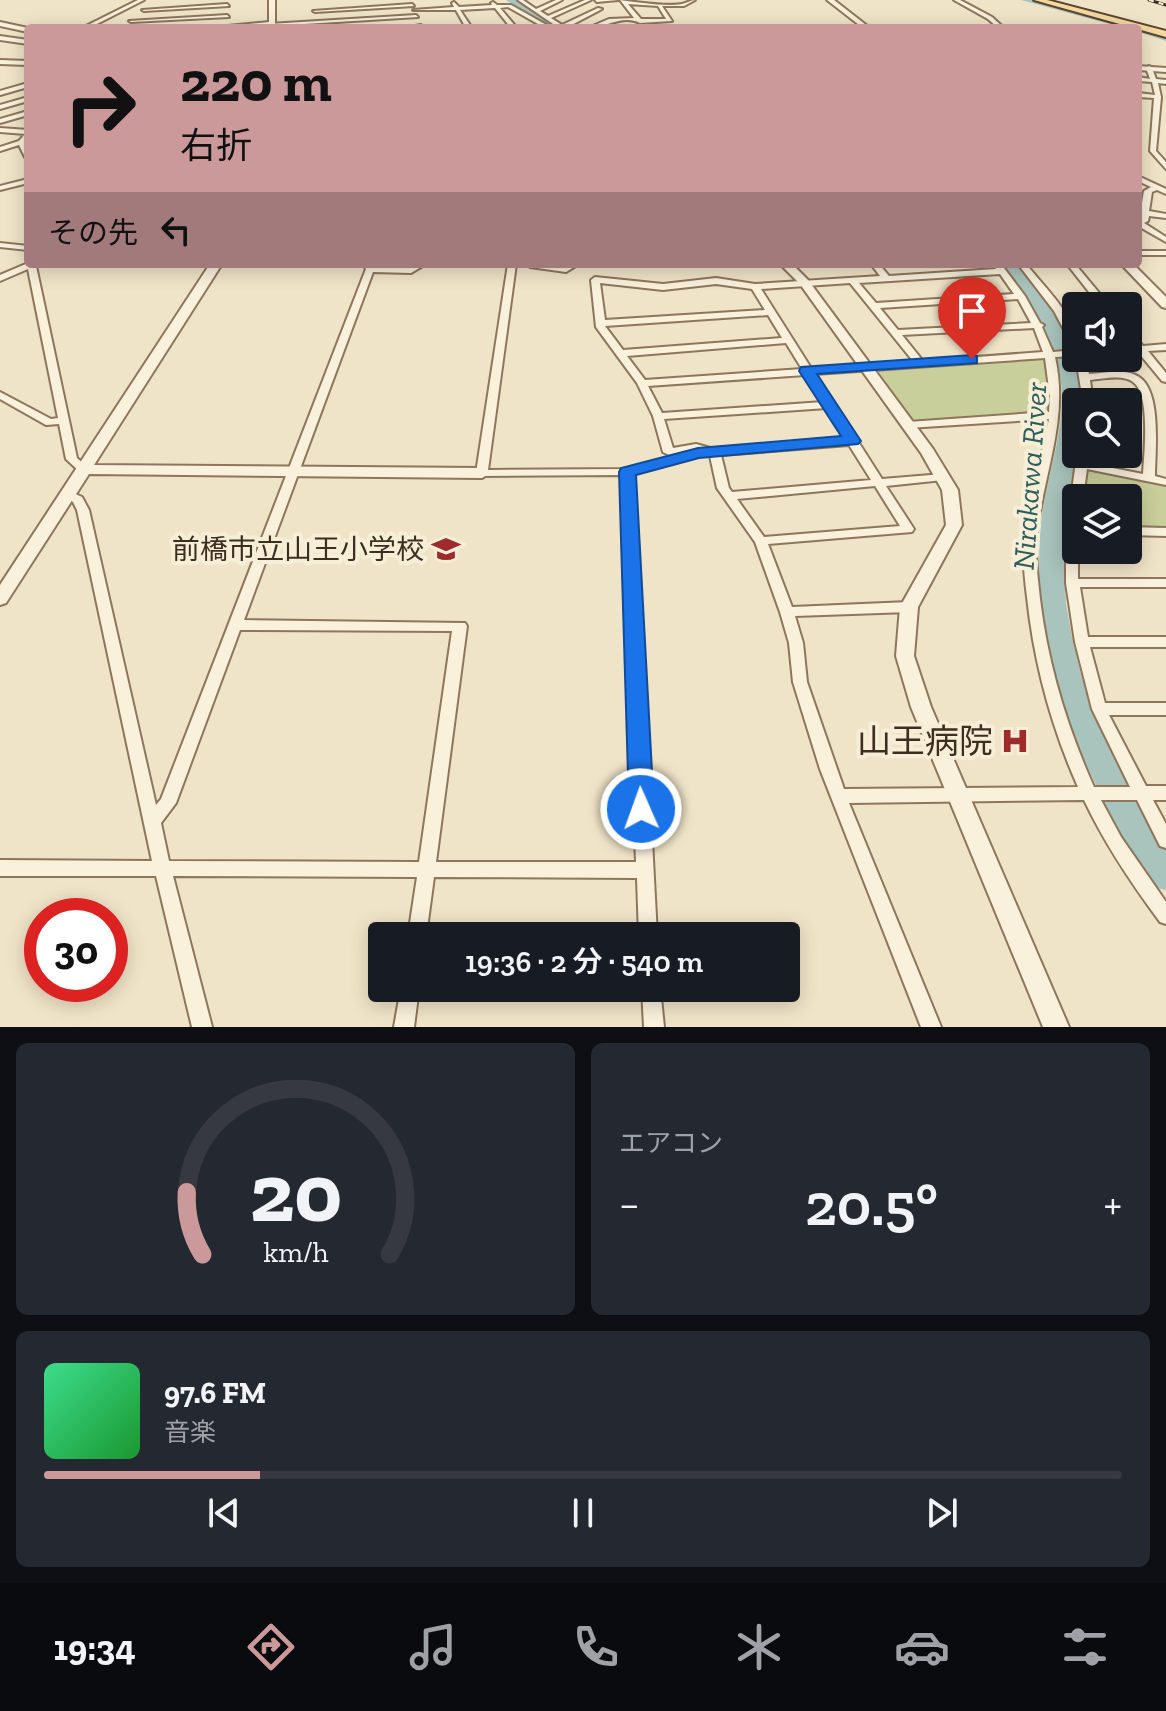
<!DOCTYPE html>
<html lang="ja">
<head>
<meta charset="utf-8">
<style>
	body { margin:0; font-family:"Zilla Slab","Noto Sans JP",serif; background:#242831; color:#f1f3f6; height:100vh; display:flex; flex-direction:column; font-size:30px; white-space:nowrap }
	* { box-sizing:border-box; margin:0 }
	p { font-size:26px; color:#9ea1a6 }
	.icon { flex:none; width:44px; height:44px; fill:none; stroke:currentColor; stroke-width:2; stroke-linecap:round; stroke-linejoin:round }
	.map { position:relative; height:1027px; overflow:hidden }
	.details { display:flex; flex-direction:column; gap:16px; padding:16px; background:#0d0f14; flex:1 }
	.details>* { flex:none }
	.guide { position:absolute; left:24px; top:24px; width:1118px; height:244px; border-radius:8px; box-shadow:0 4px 20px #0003; background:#cc999b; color:#111; overflow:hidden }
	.buttons { position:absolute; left:1062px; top:292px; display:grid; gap:16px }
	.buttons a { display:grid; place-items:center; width:80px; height:80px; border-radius:8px; background:#171b24; box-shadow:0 4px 20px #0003; font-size:40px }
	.speed { position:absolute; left:24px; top:898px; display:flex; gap:16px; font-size:40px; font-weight:700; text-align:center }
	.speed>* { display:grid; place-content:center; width:104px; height:104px; border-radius:50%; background:#171b24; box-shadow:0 4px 20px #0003; line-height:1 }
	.speed .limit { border:12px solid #d22; background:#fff; color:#111 }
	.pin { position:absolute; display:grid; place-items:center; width:68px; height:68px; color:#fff; margin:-82px -34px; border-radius:50% 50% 50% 0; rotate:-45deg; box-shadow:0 0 8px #0007 }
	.pin .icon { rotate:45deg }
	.me { position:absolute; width:88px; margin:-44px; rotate:358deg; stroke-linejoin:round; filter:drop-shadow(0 0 6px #0008) }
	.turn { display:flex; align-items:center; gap:28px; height:168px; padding:0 24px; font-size:36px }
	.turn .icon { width:104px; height:104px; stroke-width:2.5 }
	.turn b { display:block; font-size:56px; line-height:68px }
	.then { display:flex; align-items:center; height:76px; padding:0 24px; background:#0003; gap:16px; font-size:30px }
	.big { font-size:60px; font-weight:600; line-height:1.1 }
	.details .widget { flex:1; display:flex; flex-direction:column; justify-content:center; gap:12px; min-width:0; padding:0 28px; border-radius:12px; background:#242831 }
	.details .dial { align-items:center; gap:0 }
	.dial svg { height:208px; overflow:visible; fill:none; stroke:#363941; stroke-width:7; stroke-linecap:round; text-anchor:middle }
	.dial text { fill:#f1f3f6; stroke:none }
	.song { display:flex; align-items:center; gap:24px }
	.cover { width:96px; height:96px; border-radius:12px; background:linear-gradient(135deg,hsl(150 70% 55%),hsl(130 70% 35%)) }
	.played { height:8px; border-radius:4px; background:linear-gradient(90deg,#cc999b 20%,#363941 20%) }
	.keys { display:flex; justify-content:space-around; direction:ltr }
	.heat { display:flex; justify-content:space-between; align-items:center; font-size:44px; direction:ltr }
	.details .tiles { flex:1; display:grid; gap:16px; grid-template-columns:1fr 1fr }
	.widget:last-child { grid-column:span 2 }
	.trip { position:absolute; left:368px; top:922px; width:432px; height:80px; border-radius:8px; background:#171b24; box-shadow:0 4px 20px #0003; font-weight:600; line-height:80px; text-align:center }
	.tab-bar { display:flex; height:128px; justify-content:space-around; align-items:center; background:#090b0e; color:#9ea1a6 }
	.tab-bar .icon { width:56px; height:56px }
	.tab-bar .active { color:#cc999b }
	.tab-bar b { font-size:36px; color:#f1f3f6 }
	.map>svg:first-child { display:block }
	.green { fill:#c9cf9b }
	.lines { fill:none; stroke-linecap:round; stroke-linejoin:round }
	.river { fill:#a9c4bc; fill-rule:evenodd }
	.minor-casing { stroke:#8d765c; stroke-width:4 }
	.tertiary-casing { stroke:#8d765c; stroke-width:4 }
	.primary-casing { stroke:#5b4430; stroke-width:4 }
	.minor { fill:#faf1dc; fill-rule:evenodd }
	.tertiary { fill:#faf1dc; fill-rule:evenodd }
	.primary { fill:#f3d9a0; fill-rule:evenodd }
	.rail-casing { stroke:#3d2e20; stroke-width:3 }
	.rail { stroke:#f7eed8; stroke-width:2; stroke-dasharray:5; stroke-linecap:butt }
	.route { fill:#1a73e8; stroke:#114b97; stroke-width:2 }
	.labels { text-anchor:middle; stroke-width:8; stroke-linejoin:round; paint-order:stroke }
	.poi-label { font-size:28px; fill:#3d2e20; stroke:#f7eed8; text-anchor:end }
	.water-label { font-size:30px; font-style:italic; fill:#2f5d5a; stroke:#f7eed8 }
	.near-poi-label { font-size:34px; fill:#3d2e20; stroke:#f7eed8; text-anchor:end }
</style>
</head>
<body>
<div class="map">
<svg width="1166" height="1027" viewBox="0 0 1166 1027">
	<rect width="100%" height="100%" fill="#f0e4c8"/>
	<g class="green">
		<path d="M1041,358L1047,360L1049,409L1043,412L921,422L912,419L879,372L881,369Z"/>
		<path d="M1093,470L1166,485V529H1128V498H1083L1087,471Z"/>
	</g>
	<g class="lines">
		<g class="river">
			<path d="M506,0H517L560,28H548Z"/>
			<path d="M1021,0H1037L1118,22L1113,25Z"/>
			<path d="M1138,26L1166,35V41L1138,32V28H1134Z"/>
			<path d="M1003,264H1020C1054,302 1082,350 1083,402H1076V454L1068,503L1064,561L1066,604L1073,642L1082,678L1108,746L1166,846V890C1162,889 1158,889 1155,886C1143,878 1118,828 1110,813C1061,720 1029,622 1042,515C1048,472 1066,427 1061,383C1056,336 1029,300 1003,264Z"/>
		</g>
		<defs>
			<g id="minor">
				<path d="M138,0H144L89,28H82Z"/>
				<path d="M518,0H523L536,9L556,0H562L540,11L548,16L585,0H591L551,18L562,25L598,8L602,9L566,28H559Z"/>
				<path d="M595,0H618L597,2Z"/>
				<path d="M620,0C636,2 666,7 682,4C687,3 691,0 695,0L684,6H662L672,21L640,23C622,14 606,28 588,28L609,19L634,18ZM628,4L658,6L666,19H641Z"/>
				<path d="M954,0H960L992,17L1004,28H998L988,19Z"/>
				<path d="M454,2L459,7L492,5L491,3L493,2L497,5H511L552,28H545L508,7L500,8L517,28H511L495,8L460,10L472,28H466L456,10H413L454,7L452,3Z"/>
				<path d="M227,4L229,6L144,11L142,10Z"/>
				<path d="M412,4L414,6L315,12L313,11Z"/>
				<path d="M227,15L229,17L131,22L129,21Z"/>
				<path d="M416,15L418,17L272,26L269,24Z"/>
				<path d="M421,25L423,28H403Z"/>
				<path d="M0,36L28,40V44L0,40Z"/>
				<path d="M0,60L28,61V65L0,64Z"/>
				<path d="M1149,66L1152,68L1156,79L1166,80V84L1158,83L1161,97L1156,151L1166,162V169L1150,151L1154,98L1138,97V93L1155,95L1152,82L1138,81V77L1150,79L1146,68Z"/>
				<path d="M28,83V87L0,95V91Z"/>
				<path d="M28,97V101L0,109V105Z"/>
				<path d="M28,111V115L0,123V119Z"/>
				<path d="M0,128L28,130V138L24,142L28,150V159L25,157L19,145L0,151V147L19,141L25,134L0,132Z"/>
				<path d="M1138,176L1166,189V194L1157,190L1152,192L1149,211L1166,214V218L1149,216L1148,221L1144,223L1166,237V242L1138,226L1144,191L1151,187L1138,181Z"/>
				<path d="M28,179V183L0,190V186Z"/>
				<path d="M0,243L28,246V250L0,247Z"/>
				<rect x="1138" y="251" width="28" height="4"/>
				<path d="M28,263L38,264L36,266L77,458L89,469L87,471H79L66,459L59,424L46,425L0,399V392L51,419L58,418L28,269L0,281V275Z"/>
				<path d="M363,264H371L373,267H409L416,264H426L411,273L373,272L244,620L465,623L467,626L436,862H636L621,475L482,476L476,473L508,264H516L488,470L627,469L682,454L688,457L686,459L633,474L657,936H639L637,878L434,877L426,936H408L417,877L173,876L212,1027H192L156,876H0V860L152,861L77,510L73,502L61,494L67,490L82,497L89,510L156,805L161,799L366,269ZM240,630L452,631L419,862L169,861L161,823L176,803Z"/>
				<path d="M526,264L565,266L569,264H579L566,272L530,267Z"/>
				<path d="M871,264H879L889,276L996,269L993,264H1001L1025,296L1040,323L1044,325L1042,327L1053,352L1076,350V356L1055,357C1069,419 1044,472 1037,532C1034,554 1038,578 1040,599C1048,665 1067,727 1094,787H1130L1092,709L1075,642L1066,583V529L1070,503L1073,500L1071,498L1077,454H1089L1087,463L1143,474C1144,454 1151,395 1133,382C1122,374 1102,379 1090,380L1093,402H1083L1076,358H1086L1089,374C1104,373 1126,368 1139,377C1162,392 1155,452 1155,476L1166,479V485L1087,469L1083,498H1076V550H1078V579H1166V587H1080L1088,637H1166V647H1090L1105,703H1166V715H1109L1146,786H1166V800H1153L1166,824V848L1160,846L1137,800H1101L1121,837L1166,902V924L1160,922C1131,883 1105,844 1084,800L849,803L941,1027H921L820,769L793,682L789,643L780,612L755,542L717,488L710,456L695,450L669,455L663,452L653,416L637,383L596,327L591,280L595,277L663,284L716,278L755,284L880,276ZM1000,274L1014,294L876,303L859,283ZM600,283L663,290L716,284L752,289L765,310L605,320ZM850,283L913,361L811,368L761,289ZM1018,299L1031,323L898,330L880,308ZM768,315L782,338L623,350L605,326ZM1034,328L1043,352L923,361L902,335ZM786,343L802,369L645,380L627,356ZM1045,358L1050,396L1049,412L908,422L903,425L908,428L1049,419L1025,529C1022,551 1024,574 1027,597C1034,663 1051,726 1078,787L844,789L807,682L803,643L795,616L909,612L914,610L916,607L914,604L909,602L792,607L768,544L912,532L914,529L886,486L943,480L949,477L943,474L882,479L815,374ZM805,375L823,402L662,413L648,386ZM827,408L845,438L714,449L696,444L673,448L664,419ZM849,445L871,480L732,492L729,488L721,455ZM875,486L900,526L764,537L737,499Z"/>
				<path d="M1018,264H1026C1044,287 1076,315 1076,346L1071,343L1054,311Z"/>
				<path d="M1067,264H1075L1110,306H1100Z"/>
				<path d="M1128,331L1131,332L1143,346L1166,344V350L1148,351L1166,373V382L1162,381L1138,352L1128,353V347H1134L1128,340Z"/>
				<path d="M1128,527L1166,528V536L1128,535Z"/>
				<path d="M401,988H419L414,1027H394Z"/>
				<path d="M642,988H660L664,1027H644Z"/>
			</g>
			<g id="tertiary">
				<path d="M269,0H275V28H207L269,22Z"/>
				<path d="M827,0H834L870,28H863Z"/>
				<path d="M0,22L28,28V32L0,26Z"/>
				<path d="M1138,66L1166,68V72L1138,70Z"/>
				<path d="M210,264H222L94,465L482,468L490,473L482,478L89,474L6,603L0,605V585Z"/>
				<path d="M780,264H792L808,280L933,449L958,490L962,525L918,607L914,656L931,707L1069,1027H1043L911,707L896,656L900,607L946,525L942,490L921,453L800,284Z"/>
				<path d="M1121,264H1133L1166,297V308L1162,307Z"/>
			</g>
			<path id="primary" d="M1034,0H1047L1166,31V37Z"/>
		</defs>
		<use href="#minor" class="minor-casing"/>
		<use href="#tertiary" class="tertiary-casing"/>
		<use href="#primary" class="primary-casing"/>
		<use href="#minor" class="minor"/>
		<use href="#tertiary" class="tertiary"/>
		<use href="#primary" class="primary"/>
		<defs>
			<path id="rail" d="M1149,0L1166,5"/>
		</defs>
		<use href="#rail" class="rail-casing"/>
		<use href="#rail" class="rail"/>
	</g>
	<path class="route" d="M972,355L977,356V363L817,374L861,441L858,444L699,458L636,475L654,809L650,816L641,819L633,816L629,809L619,472L621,468L698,448L841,436L799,371L801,367Z"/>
	<defs>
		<symbol id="school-bare" viewBox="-9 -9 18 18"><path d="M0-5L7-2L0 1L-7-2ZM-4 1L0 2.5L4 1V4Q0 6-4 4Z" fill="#9e2a2b" stroke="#f7eed8" stroke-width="2.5" paint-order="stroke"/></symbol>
		<symbol id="hospital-bare" viewBox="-9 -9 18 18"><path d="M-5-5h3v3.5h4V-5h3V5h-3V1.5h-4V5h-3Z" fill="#9e2a2b" stroke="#f7eed8" stroke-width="2.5" paint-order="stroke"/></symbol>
	</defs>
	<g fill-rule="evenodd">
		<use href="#school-bare" x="426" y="529" width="40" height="40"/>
		<use href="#hospital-bare" x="995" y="721" width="40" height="40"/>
	</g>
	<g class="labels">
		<g class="poi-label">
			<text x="424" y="559">前橋市立山王小学校</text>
		</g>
		<g class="water-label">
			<text transform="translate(1030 476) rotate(-86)" y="10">Nirakawa River</text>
		</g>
		<g class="near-poi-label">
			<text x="993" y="753">山王病院</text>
		</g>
	</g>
</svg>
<div class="buttons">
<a><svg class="icon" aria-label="sound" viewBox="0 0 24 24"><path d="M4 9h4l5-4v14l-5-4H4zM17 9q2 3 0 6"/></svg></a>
<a><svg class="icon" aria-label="search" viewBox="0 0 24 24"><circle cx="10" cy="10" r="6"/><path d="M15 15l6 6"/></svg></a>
<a><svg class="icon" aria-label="layers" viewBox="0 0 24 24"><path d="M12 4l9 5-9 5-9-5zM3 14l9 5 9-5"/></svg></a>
</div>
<div class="speed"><div class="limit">30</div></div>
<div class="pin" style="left:972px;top:359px;background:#d93025"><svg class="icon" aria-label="arrive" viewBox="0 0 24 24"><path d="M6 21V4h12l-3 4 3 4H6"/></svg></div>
<svg class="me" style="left:641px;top:809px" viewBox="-20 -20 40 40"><circle r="17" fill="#1a73e8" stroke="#fff" stroke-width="3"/><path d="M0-11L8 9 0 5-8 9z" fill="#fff"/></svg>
<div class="trip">19:36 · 2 分 · 540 m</div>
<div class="guide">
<div class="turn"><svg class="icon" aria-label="right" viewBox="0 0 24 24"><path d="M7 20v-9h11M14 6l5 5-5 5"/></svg><div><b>220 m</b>右折</div></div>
<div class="then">その先<svg class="icon" aria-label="left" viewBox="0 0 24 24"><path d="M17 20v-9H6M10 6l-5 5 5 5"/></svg></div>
</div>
</div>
<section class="details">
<div class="tiles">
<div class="widget dial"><svg viewBox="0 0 100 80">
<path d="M14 69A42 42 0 1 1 86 69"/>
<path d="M14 69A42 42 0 0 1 8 45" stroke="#cc999b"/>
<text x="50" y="56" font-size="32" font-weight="700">20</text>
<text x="50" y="72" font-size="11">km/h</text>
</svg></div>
<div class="widget"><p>エアコン</p>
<div class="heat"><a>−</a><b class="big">20.5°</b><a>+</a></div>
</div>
<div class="widget">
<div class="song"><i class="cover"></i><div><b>97.6 FM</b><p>音楽</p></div></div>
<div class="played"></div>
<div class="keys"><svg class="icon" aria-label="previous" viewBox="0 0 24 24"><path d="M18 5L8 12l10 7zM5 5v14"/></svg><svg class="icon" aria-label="pause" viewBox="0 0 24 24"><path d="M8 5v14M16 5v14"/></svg><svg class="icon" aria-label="next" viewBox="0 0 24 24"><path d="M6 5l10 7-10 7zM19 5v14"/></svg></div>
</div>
</div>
</section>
<nav class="tab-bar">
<b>19:34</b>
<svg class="icon active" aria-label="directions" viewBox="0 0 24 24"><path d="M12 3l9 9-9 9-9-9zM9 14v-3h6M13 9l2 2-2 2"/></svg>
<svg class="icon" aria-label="music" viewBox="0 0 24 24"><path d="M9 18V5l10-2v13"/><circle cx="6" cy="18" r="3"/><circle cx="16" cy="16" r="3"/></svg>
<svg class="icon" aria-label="phone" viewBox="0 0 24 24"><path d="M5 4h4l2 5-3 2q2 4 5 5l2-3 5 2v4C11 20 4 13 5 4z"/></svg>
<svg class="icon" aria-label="climate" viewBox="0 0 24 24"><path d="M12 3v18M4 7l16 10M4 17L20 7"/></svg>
<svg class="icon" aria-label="car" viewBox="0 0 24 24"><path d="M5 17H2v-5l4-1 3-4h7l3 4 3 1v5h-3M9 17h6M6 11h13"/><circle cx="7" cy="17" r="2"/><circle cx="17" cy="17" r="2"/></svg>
<svg class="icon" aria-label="filters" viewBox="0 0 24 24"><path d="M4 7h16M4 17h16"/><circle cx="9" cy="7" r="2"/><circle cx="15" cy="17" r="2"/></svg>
</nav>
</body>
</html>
